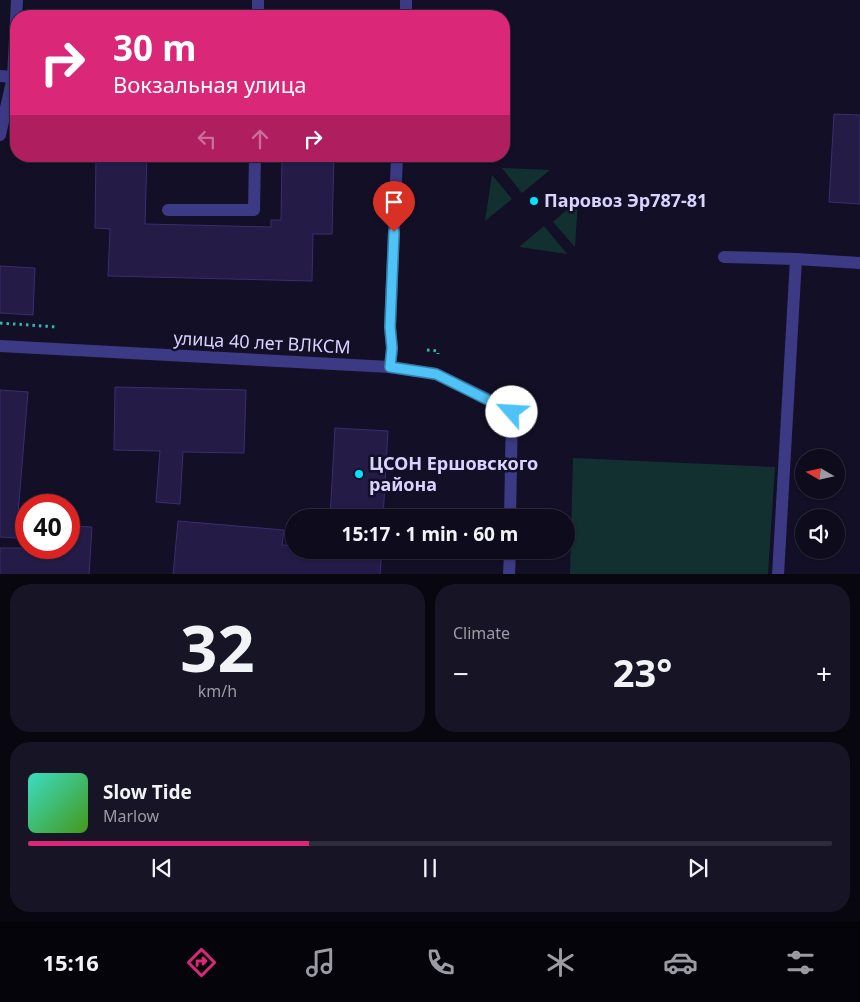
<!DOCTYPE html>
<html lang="en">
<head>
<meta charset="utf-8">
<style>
	body { margin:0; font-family:"Noto Sans",sans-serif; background:#171425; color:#f1f3f6; height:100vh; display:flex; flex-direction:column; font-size:19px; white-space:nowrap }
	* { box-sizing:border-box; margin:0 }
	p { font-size:16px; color:#9b9ba3 }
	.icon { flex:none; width:28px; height:28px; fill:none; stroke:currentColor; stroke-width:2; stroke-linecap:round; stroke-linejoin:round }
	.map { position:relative; height:574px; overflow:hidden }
	.panel { display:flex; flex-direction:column; gap:10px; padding:10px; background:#08060f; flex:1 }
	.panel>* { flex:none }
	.hud { position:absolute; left:10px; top:10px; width:500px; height:152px; border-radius:20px; box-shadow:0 1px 4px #0004,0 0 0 1px #2e2b3b; background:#db2777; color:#fff; overflow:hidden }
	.needle { width:32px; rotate:279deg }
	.controls { position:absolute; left:795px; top:449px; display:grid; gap:10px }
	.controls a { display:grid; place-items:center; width:50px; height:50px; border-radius:50%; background:#0e0b1c; box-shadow:0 1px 4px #0004,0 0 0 1px #2e2b3b; font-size:25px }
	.speed { position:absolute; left:15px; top:494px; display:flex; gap:10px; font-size:25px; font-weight:700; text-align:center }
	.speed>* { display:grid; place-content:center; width:65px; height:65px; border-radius:50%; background:#0e0b1c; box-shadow:0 1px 4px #0004,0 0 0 1px #2e2b3b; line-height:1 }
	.speed .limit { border:8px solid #d22; background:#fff; color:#111 }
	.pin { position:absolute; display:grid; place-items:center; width:42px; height:42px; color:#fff; margin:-51px -21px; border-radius:50% 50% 50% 0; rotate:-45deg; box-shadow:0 0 5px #0007 }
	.pin .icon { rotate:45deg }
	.me { position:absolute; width:55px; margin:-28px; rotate:296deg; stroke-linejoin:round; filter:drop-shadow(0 0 4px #0008) }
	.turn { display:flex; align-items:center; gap:18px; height:105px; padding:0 20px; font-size:22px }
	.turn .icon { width:65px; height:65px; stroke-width:2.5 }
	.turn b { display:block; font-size:35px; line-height:42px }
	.lanes { display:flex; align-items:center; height:48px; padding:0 20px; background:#0003; justify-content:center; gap:25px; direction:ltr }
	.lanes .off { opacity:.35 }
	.big { font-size:38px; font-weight:700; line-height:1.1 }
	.panel .card { flex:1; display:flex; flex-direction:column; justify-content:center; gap:8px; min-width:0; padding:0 18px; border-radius:20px; background:#171425 }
	.panel .dial { align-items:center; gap:0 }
	.dial b { font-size:65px; line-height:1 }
	.song { display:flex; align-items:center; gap:15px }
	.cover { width:60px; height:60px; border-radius:8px; background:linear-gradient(135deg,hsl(170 70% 55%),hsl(100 70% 35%)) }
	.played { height:5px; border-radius:2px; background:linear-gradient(90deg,#db2777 35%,#2e2b3b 35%) }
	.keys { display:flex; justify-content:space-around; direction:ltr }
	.heat { display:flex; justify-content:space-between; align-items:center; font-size:28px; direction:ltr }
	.panel .tiles { flex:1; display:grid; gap:10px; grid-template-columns:1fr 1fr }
	.card:last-child { grid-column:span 2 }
	.trip { position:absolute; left:285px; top:509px; width:290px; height:50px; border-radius:25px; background:#0e0b1c; box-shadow:0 1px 4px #0004,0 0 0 1px #2e2b3b; font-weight:700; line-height:50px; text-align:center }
	.tab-bar { display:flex; height:80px; justify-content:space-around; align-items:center; background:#06040b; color:#9b9ba3 }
	.tab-bar .icon { width:35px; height:35px }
	.tab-bar .on { color:#db2777 }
	.tab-bar b { font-size:22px; color:#f1f3f6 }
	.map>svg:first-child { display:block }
	.green { fill:#12302f }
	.building { fill:#241b47; stroke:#3b2d73 }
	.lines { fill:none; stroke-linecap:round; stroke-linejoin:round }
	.path { stroke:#2fb8b0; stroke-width:3; stroke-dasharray:2.5 4; stroke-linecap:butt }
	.service { stroke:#3d3a85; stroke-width:12 }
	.minor { stroke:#3d3a85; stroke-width:12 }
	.tertiary { stroke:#3d3a85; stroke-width:12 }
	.route-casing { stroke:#337fa1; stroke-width:12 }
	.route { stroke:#4fc3f7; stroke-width:9 }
	.poi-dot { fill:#00e5ff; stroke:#130f26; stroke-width:2 }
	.labels { text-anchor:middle; stroke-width:5; stroke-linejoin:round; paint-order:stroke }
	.poi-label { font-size:18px; font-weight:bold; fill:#d9d4ff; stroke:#130f26; text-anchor:start }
	.street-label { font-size:18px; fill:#d9d4ff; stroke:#130f26 }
</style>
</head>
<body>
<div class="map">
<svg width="860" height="575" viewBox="0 0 860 575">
	<rect width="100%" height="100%" fill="#130f26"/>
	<g class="green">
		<path d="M502,168L550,170L522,193Z"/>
		<path d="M492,175L512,199L485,221Z"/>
		<path d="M578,200L575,247L553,222Z"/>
		<path d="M544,226L567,254L519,247Z"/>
		<path d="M573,458L775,467L768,574H570Z"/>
	</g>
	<g class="building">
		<path d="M834,114L860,115V204L829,202Z"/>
		<path d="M96,156H147L145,224L271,227V220H281L282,156H334L332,234H313L312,281L108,276L110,229L95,228Z"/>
		<path d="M0,266L35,268L33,315L0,313Z"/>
		<path d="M115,387L246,390L244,453L183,452L180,504L156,502L160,451L114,450Z"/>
		<path d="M0,390L28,392L16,538L0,537Z"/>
		<path d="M335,428L388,431L383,518H330Z"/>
		<path d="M178,521L284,530L282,545L294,546V550H382L380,575H173Z"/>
		<path d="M69,526L92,527L89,575H0V548H69Z"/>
	</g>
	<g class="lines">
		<g class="path">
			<path d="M0,323L57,327"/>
			<path d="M427,350L438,351V354"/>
		</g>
		<g class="service">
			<path d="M258,16V0"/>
			<path d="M168,210H254L255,156"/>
			<path d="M724,257L796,259L860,263"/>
			<path d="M778,575L796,259"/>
		</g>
		<path class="minor" d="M0,76L13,77"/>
		<g class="tertiary">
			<path d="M406,16V0"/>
			<path d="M0,135L13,77L17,0"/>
			<path d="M0,346L390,367L436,374L512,411L510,518"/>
			<path d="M390,367L392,348L390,327L397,156"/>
			<path d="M509,575L510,550"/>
		</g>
	</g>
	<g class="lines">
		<defs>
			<path id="route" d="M394,232L390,327L392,348L390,367L436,374L512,412"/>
		</defs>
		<use href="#route" class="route-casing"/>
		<use href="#route" class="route"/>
	</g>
	<g class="poi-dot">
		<circle cx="534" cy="201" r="5"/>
		<circle cx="359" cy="474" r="5"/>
	</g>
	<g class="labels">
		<g class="poi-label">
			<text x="544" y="207">Паровоз Эр787-81</text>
			<text x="369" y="470">ЦСОН Ершовского<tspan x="369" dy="21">района</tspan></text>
		</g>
		<g class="street-label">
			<text transform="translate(262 343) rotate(3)" y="6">улица 40 лет ВЛКСМ</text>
		</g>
	</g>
</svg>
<div class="controls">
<a><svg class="needle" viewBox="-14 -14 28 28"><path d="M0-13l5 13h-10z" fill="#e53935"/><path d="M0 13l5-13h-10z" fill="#9b9ba3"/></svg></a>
<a><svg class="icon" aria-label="sound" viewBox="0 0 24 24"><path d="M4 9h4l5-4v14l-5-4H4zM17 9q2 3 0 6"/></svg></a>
</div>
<div class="speed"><div class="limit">40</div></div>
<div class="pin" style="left:394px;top:232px;background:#d93025"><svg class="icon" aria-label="arrive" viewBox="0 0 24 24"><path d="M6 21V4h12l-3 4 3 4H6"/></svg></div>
<svg class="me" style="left:512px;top:412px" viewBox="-20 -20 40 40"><circle r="19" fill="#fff"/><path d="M0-13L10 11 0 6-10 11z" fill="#4fc3f7"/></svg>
<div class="trip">15:17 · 1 min · 60 m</div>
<div class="hud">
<div class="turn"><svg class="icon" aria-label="right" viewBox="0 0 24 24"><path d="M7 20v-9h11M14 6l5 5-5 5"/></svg><div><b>30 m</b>Вокзальная улица</div></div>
<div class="lanes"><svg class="icon off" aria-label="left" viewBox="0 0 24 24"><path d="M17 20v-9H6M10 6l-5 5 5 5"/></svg><svg class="icon off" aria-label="ahead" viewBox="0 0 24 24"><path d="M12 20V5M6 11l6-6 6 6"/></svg><svg class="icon" aria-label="right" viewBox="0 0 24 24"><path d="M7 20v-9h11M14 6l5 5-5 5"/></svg></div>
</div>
</div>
<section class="panel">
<div class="tiles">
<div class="card dial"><b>32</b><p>km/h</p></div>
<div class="card"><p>Climate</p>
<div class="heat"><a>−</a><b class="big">23°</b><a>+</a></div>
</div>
<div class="card">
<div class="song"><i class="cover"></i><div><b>Slow Tide</b><p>Marlow</p></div></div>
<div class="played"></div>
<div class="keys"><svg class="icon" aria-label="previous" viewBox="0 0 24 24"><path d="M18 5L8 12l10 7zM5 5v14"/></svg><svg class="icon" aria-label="pause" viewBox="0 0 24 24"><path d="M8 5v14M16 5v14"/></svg><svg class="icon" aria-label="next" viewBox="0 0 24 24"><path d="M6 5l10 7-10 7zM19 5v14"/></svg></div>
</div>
</div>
</section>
<nav class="tab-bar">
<b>15:16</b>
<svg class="icon on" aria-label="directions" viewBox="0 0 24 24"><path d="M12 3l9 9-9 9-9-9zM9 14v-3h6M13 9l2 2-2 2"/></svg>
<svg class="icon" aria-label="music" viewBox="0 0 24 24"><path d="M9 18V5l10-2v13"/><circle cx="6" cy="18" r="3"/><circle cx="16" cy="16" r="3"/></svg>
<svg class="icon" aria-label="phone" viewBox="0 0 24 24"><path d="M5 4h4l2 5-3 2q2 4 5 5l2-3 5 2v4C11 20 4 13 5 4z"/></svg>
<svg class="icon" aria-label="climate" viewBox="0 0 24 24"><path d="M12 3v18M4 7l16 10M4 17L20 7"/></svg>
<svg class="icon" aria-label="car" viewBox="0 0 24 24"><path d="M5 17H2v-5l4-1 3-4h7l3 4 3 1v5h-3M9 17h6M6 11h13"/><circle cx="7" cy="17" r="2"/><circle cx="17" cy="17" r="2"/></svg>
<svg class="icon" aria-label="filters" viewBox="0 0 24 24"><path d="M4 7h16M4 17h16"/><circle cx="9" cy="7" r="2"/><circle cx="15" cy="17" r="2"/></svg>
</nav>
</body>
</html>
